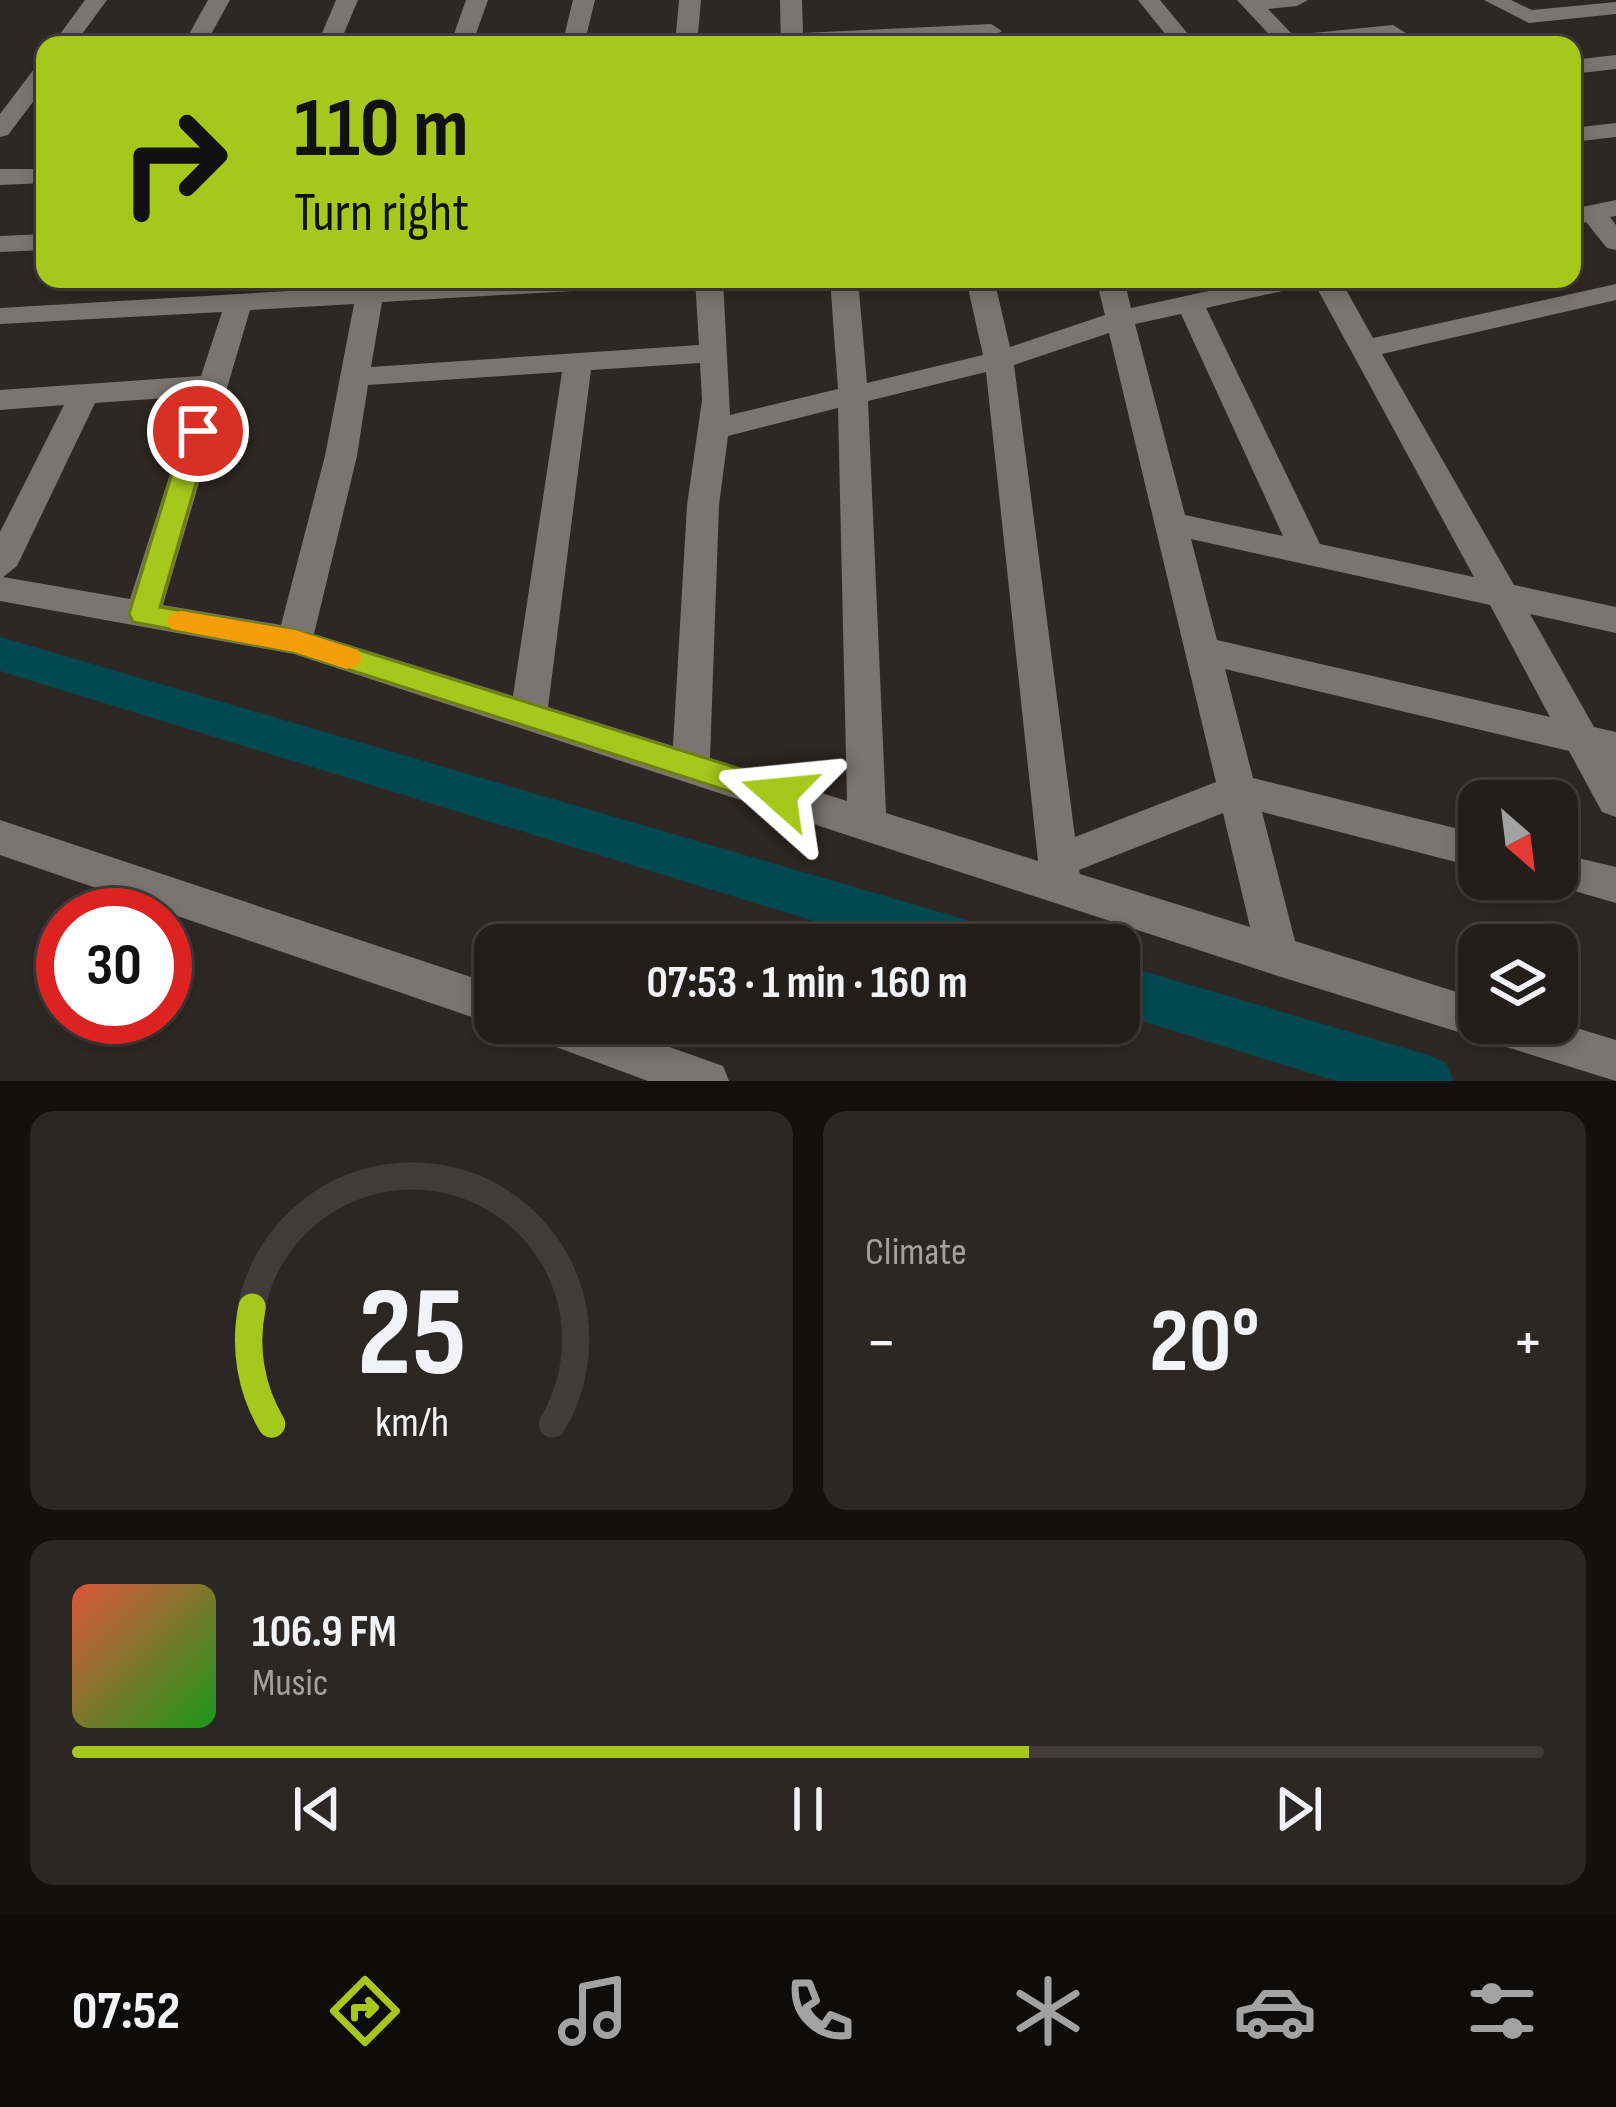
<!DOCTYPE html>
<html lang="en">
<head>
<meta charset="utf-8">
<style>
	body { margin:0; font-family:"Sofia Sans Condensed",sans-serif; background:#2a2724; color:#f1f3f6; height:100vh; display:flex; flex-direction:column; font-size:45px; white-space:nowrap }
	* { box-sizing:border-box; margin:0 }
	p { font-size:39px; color:#a2a2a3 }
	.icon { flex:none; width:66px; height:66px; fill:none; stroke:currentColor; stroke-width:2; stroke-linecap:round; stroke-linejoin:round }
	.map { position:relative; height:1081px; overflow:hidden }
	.side { display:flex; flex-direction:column; gap:30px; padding:30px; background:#13100f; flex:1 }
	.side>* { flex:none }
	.hud { position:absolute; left:36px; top:36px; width:1545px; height:252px; border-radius:24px; box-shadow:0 6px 18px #0003,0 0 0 3px #3f3c3a; background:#a8c71c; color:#111; overflow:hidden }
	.needle { width:78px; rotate:152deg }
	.tools { position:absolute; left:1458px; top:780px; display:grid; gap:24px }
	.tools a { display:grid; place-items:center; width:120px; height:120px; border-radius:24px; background:#221e1b; box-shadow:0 6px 18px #0003,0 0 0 3px #3f3c3a; font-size:60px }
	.speed { position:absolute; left:36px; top:888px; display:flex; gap:24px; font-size:60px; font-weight:700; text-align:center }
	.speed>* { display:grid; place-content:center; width:156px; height:156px; border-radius:50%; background:#221e1b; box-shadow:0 6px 18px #0003,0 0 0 3px #3f3c3a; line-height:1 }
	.speed .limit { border:18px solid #d22; background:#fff; color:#111 }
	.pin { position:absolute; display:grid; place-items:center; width:102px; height:102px; color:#fff; margin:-51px; border:6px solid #fff; border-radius:50%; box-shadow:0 3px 12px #0007 }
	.me { position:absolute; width:132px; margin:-66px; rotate:288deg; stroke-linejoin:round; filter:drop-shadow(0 0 9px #0008) }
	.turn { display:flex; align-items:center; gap:42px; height:252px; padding:0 60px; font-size:54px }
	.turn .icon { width:156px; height:156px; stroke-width:2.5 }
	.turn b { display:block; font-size:84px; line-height:102px }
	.big { font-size:90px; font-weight:700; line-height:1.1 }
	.side .tile { flex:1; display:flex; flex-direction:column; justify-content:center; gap:18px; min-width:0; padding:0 42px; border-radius:24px; background:#2a2724 }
	.side .dial { align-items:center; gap:0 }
	.dial svg { height:312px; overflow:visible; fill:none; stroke:#3f3c3a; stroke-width:7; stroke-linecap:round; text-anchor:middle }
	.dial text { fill:#f1f3f6; stroke:none }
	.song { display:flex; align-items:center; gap:36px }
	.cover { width:144px; height:144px; border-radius:18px; background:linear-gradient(135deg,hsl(10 70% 55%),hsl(120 70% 35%)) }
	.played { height:12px; border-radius:6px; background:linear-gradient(90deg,#a8c71c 65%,#3f3c3a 65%) }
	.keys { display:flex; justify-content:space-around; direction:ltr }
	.heat { display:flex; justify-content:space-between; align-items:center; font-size:66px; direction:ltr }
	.side .tiles { flex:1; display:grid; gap:30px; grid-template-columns:1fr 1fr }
	.tile:last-child { grid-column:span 2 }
	.trip { position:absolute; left:474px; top:924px; width:666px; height:120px; border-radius:24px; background:#221e1b; box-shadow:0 6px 18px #0003,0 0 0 3px #3f3c3a; font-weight:700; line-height:120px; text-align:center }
	.tabs { display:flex; height:192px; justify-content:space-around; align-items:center; background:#0e0c0b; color:#a2a2a3 }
	.tabs .icon { width:84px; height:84px }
	.tabs .on { color:#a8c71c }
	.tabs b { font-size:54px; color:#f1f3f6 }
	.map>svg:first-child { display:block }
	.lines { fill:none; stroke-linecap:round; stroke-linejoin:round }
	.canal { fill:#024952; fill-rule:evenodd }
	.minor { fill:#7b7470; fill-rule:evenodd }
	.route { fill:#a8c71c; stroke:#6d8112; stroke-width:3 }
	.slow { fill:#f59e0b }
</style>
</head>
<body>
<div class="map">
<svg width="1616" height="1081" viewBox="0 0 1616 1081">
	<rect width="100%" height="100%" fill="#2e2824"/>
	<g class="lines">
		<g class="canal">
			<path d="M0,637L970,921L989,928L997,945H892L0,671Z"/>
			<path d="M1119,964L1425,1054L1445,1062L1454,1081H1336L1119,1014Z"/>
		</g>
		<g class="minor">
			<path d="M85,0H107L74,45H52Z"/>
			<path d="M208,0H230L205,45H183Z"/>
			<path d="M336,0H358L339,45H317Z"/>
			<path d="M466,0H488L472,45H450Z"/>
			<path d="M573,0H595L584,45H562Z"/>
			<path d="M679,0H701L697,45H675Z"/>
			<path d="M780,0H802L803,33L991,24L1002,31L991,38L781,45Z"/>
			<path d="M1138,0H1160L1197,45H1174Z"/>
			<path d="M1237,0H1308L1297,6L1268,9L1293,35L1393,25L1425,45H1399L1389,39L1279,45Z"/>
			<path d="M1484,0H1511L1532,10L1616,2V14L1529,23Z"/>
			<path d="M1616,55V69L1572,74V60Z"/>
			<path d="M45,63V86L8,135L0,137V114L37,65Z"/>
			<path d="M1616,123V137L1572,142V128Z"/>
			<path d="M0,169H45V183L0,185Z"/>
			<path d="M1616,200V216L1610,217L1616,225V250L1607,248L1586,222L1572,225V209Z"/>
			<path d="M45,234V250L0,252V236Z"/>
			<path d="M358,279H386L385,286L499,279H656L642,287L382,302L371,367L699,345L695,279H723L730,415L838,389L830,279H858L867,383L983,355L966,279H994L1010,347L1105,315L1096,279H1124L1131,308L1263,279H1340L1373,338L1616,284V300L1382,354L1514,585L1616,607V633L1530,614L1594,727L1616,732V817L1602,812L1569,751L1225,669L1253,778L1479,834V868L1262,812L1295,941L1479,999V1023L1557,1022L1616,1040V1081L1278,976L294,654L0,601V532L64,405L0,410V390L201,376L222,312L0,324V308L357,287ZM1312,279L1474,577L1320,544L1206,308L1309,285ZM354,304L325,456L281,625L163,605L250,310ZM1181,314L1283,536L1185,515L1135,324ZM1109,333L1216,782L1075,837L1014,365ZM700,363L702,400L687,505L673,746L548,707L591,370ZM562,372L513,696L314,634L357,456L368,385ZM986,372L1038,861L886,813L868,401ZM195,396L130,599L3,577L17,566L95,403ZM838,408L847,801L710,758L719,505L728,436ZM1191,539L1490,605L1550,717L1217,640ZM1223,813L1250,927L1080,874L1079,870Z"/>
			<path d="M0,820L495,985V1023H500L495,1025L0,855Z"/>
			<path d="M1557,853L1616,867V903L1543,882L1541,879H1557Z"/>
			<path d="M522,1023H602L723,1066L729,1081H648L529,1037Z"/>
		</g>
	</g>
	<path class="route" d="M198,423L211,431L160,607L295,630L779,781L790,784L795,794L790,803L779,807L294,652L133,622L129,614L185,431Z"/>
	<path class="slow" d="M181,611L295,630L358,650L362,658L358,666L347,669L294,652L171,629L167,621L171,614Z"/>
</svg>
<div class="tools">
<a><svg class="needle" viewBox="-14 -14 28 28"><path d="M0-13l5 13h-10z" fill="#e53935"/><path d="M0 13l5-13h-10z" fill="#a2a2a3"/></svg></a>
<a><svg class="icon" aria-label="layers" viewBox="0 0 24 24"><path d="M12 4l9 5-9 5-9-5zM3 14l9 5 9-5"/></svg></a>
</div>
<div class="speed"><div class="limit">30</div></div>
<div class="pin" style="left:198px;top:431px;background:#d93025"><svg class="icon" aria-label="arrive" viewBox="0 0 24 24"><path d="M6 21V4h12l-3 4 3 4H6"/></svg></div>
<svg class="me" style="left:779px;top:794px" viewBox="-20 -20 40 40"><path d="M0-17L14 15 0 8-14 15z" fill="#a8c71c" stroke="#fff" stroke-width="4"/></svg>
<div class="trip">07:53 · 1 min · 160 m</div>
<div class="hud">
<div class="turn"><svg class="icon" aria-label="right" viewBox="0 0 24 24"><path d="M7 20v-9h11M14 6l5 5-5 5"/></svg><div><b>110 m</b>Turn right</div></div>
</div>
</div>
<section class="side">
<div class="tiles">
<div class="tile dial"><svg viewBox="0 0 100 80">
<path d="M14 69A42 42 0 1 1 86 69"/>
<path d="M14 69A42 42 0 0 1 9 39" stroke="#a8c71c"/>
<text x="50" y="56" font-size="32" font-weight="700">25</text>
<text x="50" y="72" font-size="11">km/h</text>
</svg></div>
<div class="tile"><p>Climate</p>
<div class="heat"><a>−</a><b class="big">20°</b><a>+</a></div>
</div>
<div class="tile">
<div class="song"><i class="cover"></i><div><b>106.9 FM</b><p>Music</p></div></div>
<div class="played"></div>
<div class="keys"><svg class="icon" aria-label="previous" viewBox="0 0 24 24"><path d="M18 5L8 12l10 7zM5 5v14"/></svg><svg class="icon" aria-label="pause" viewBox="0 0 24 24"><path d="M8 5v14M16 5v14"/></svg><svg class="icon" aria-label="next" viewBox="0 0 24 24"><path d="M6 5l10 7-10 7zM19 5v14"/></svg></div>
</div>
</div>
</section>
<nav class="tabs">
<b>07:52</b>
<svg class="icon on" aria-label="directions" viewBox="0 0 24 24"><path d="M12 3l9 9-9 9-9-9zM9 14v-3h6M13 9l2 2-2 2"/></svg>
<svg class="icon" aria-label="music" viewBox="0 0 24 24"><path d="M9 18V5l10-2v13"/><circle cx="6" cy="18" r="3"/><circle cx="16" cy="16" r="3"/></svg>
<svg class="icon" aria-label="phone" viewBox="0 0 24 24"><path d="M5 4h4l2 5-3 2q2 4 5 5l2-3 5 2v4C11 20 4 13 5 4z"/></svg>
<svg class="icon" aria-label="climate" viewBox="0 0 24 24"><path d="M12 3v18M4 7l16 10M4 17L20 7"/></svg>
<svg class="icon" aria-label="car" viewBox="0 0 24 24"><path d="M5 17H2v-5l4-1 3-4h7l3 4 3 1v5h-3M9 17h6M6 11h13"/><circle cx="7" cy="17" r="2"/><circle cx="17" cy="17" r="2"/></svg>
<svg class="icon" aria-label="filters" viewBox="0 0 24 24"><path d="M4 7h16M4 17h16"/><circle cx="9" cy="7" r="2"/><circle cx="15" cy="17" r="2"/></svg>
</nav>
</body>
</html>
